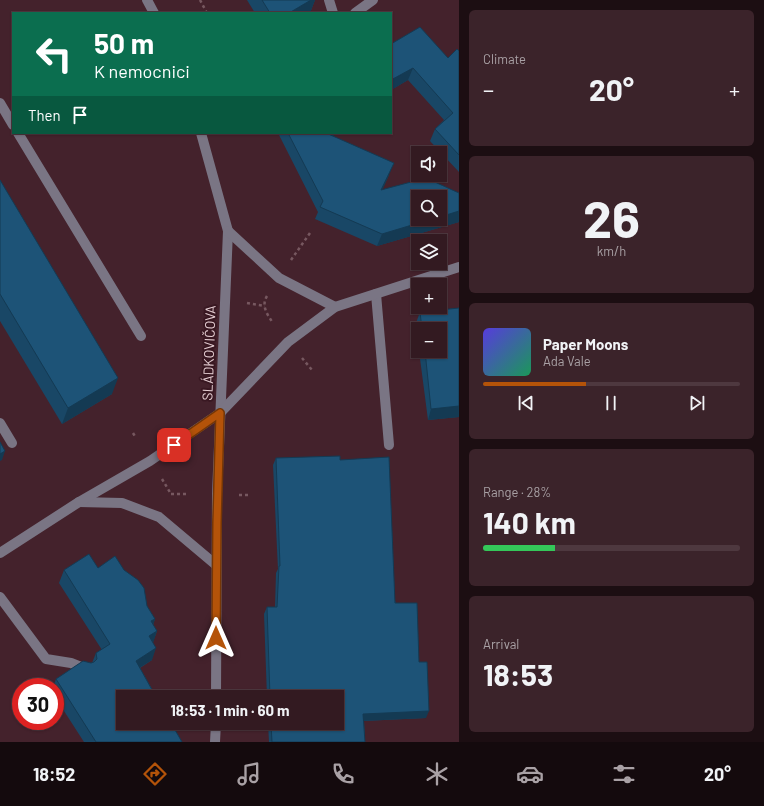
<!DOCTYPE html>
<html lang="en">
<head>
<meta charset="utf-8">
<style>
	body { margin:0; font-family:Barlow,sans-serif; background:#3b232a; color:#f1f3f6; height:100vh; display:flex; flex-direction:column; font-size:15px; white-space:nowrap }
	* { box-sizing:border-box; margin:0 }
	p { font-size:13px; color:#a9a1a5 }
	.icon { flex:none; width:22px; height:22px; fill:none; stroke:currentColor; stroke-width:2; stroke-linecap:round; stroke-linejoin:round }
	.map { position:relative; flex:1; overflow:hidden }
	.drawer { display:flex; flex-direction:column; gap:10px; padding:10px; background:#1c0e12; width:305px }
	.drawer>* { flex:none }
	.top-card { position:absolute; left:12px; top:12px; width:380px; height:122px; border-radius:0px; box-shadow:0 1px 3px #0004,0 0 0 1px #4e383f; background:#0b6e4f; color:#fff; overflow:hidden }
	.fabs { position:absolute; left:411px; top:146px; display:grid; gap:8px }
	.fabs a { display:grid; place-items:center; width:36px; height:36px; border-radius:0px; background:#331a21; box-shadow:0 1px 3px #0004,0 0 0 1px #4e383f; font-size:20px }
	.speed { position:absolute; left:12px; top:678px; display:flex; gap:8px; font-size:20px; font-weight:700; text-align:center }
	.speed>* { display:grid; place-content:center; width:52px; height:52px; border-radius:50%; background:#331a21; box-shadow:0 1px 3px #0004,0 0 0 1px #4e383f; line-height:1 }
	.speed .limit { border:6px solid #d22; background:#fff; color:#111 }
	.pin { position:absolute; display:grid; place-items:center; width:34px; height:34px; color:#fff; margin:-17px; border-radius:8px; box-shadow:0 2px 6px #0006 }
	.me { position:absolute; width:44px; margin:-22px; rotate:0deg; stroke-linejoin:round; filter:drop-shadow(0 0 3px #0008) }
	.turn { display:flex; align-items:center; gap:14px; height:84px; padding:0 16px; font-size:18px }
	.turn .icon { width:52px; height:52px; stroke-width:2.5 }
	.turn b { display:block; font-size:28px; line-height:34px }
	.then { display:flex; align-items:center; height:38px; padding:0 16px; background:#0003; gap:8px; font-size:15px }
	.big { font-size:30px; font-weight:700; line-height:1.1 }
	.drawer .card { flex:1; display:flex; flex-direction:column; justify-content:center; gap:6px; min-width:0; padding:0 14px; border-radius:6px; background:#3b232a }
	.drawer .dial { align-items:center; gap:0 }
	.dial b { font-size:52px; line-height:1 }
	.song { display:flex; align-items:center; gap:12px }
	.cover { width:48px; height:48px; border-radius:6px; background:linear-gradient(135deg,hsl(250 70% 55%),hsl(150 70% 35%)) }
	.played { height:4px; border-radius:2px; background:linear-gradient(90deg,#b45309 40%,#4e383f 40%) }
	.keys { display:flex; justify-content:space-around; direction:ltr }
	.heat { display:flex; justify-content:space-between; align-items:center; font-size:22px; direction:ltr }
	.charge { height:6px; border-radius:3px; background:linear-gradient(90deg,#34c759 28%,#4e383f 0) }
	.trip { position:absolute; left:116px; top:690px; width:228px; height:40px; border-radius:0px; background:#331a21; box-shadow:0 1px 3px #0004,0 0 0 1px #4e383f; font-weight:700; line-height:40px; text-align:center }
	.dock { display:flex; height:64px; justify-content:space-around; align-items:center; background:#140a0d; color:#a9a1a5 }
	.dock .icon { width:28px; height:28px }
	.dock .selected { color:#b45309 }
	.dock b { font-size:18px; color:#f1f3f6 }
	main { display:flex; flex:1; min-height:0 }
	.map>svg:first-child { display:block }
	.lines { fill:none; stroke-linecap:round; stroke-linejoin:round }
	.path { stroke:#775860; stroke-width:2.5; stroke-dasharray:3 3; stroke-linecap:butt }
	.minor { stroke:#7a7584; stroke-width:10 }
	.wall { fill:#194766 }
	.shaded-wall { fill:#143a53 }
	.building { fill:#1d5377; stroke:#143a53 }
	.route-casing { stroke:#753606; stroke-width:10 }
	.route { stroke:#b45309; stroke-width:7 }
	.labels { text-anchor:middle; stroke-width:4; stroke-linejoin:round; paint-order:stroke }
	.street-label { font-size:14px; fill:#e7d0d5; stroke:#391822 }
</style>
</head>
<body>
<main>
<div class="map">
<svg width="459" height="742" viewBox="0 0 459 742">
	<rect width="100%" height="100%" fill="#44222c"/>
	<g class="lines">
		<g class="path">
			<path d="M200,0L207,13"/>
			<path d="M291,260L310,233"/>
			<path d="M267,296C261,306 267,314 273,323"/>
			<path d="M247,303L265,306"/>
			<path d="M302,358L312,370"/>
			<path d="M133,433L136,438"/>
			<path d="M162,479L171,494"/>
			<path d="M171,494H188"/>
			<path d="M239,495H249"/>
		</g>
		<g class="minor">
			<path d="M147,0L154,13"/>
			<path d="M329,0L333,13"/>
			<path d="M355,13L373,0"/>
			<path d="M0,103L13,125"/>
			<path d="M18,133L141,336"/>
			<path d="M201,133L228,231L217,494L216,697"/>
			<path d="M228,231L279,278L335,307"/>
			<path d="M376,294L389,445"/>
			<path d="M0,423L12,443"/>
			<path d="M79,502L122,503L159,517L216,565"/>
			<path d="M0,553L79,502L150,461L220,413L288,342L335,307L459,267"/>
			<path d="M0,597L46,659L71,663L86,669"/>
			<path d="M215,742L216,723"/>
		</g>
	</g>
	<g class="wall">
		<path d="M247,0H315L310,13H255Z"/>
		<path d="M391,44L448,58L459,51V172L430,141L435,129L444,120L408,80L391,90Z"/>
		<path d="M278,133H338L332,136L389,175L382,190L459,193V222L377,246L315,219L318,212Z"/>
		<path d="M0,180L112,394L62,424L0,321Z"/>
		<path d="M459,308V417L428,420L419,351H440V329H418V339L416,323L420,312Z"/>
		<path d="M276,458L340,460L419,662L426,718L364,721L365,742H269L268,723H337V697H267L264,614L267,607H275L276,573L278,569L273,465Z"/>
		<path d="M98,568L147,606L155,619L153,625L157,631L153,642L152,660L140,668L182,742H84L55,697V687H53L56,679L92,663L96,653L102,650L59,583L64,570Z"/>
	</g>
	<g class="shaded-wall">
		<path d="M311,0H315L310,13H289Z"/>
		<path d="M413,68L408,80L391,90V80Z"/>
		<path d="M323,133H338L319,144Z"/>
		<path d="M394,163L389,175L377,202L381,190Z"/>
		<path d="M459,211V222L377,246L382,234L432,219H440V217Z"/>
		<path d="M118,378L112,394L62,424L68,408Z"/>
		<path d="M459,406V417L428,420L431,409Z"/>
		<path d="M5,451L2,460L0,461V454Z"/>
		<path d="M155,619L151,631V621Z"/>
		<path d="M157,631L153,643L149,636Z"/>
		<path d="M156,648L152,660L131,673L136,661Z"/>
		<path d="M429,711L426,718L361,721L363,714Z"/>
	</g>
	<g class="building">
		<path d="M262,0H311L289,13H270Z"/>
		<path d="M420,27L448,58L457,49L459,51V155L435,129L453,113L413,68L391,80V44Z"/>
		<path d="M288,133H326L394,163L381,190L426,178L459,193V211L440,217V197H418V219H432L382,234L320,207L323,201Z"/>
		<path d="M0,180L118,378L68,408L0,294Z"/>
		<path d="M459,308V406L431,409L425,351H440V329H422L420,312Z"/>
		<path d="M0,442L5,451L0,454Z"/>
		<path d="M340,456V460L389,457L395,603H417L419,662H427L429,711L363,714L365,742H272L271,723H337V697H270L267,607H277L279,566H280L276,458Z"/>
		<path d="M89,554L98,568L115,556L124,570L138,580L144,588L147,606L155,619L151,621L157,631L149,636L156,648L136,661L156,697H123V723H171L182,742H96L56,679L83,661L91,663L94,662L97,659L96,653L110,644L64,570Z"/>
	</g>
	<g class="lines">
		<defs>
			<path id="route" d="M174,445L220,413L217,523L216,638"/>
		</defs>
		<use href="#route" class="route-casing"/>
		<use href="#route" class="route"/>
	</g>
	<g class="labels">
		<g class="street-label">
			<text transform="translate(209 353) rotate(-88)" y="5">SLÁDKOVIČOVA</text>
		</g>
	</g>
</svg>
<div class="fabs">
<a><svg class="icon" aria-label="sound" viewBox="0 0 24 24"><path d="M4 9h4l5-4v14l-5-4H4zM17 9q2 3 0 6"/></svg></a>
<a><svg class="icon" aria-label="search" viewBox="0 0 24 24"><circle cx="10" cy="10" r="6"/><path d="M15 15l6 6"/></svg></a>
<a><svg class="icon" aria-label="layers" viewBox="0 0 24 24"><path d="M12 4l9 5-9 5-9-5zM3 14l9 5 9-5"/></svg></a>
<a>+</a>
<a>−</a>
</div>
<div class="speed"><div class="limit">30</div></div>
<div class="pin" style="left:174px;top:445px;background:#d93025"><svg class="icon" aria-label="arrive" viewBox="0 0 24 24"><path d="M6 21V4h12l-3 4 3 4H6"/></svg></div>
<svg class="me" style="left:216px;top:638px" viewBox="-20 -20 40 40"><path d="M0-17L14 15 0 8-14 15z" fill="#b45309" stroke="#fff" stroke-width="4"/></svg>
<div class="trip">18:53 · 1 min · 60 m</div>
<div class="top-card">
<div class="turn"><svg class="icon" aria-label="left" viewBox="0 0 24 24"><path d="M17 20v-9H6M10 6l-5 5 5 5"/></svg><div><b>50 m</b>K nemocnici</div></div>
<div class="then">Then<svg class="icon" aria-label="arrive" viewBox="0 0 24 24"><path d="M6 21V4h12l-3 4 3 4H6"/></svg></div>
</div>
</div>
<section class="drawer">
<div class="card"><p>Climate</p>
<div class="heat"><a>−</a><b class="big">20°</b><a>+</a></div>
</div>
<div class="card dial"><b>26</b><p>km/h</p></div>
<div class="card">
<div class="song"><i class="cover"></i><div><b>Paper Moons</b><p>Ada Vale</p></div></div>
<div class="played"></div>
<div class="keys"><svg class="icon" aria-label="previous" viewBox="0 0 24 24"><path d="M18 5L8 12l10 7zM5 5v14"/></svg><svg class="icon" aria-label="pause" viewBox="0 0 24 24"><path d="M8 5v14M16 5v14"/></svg><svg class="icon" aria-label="next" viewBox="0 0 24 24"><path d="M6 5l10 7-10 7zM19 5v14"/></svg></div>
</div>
<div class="card"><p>Range · 28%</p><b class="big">140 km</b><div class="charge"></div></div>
<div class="card"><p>Arrival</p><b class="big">18:53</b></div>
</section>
</main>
<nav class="dock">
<b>18:52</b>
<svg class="icon selected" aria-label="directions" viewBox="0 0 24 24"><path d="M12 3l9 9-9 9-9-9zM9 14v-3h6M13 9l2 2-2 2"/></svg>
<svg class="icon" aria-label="music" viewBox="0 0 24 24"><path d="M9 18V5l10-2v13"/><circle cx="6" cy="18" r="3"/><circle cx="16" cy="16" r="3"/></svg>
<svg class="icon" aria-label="phone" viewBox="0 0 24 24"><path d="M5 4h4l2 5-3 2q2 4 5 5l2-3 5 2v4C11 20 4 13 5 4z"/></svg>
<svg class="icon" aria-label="climate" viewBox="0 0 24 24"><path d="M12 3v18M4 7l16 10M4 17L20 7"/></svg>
<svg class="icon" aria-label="car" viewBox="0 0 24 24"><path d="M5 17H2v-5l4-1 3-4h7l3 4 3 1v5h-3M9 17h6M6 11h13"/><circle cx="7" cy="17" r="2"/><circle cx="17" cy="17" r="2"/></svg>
<svg class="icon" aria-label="filters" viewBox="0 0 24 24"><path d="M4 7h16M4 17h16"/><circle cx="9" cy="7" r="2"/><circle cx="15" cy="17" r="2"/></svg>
<b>20°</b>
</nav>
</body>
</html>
